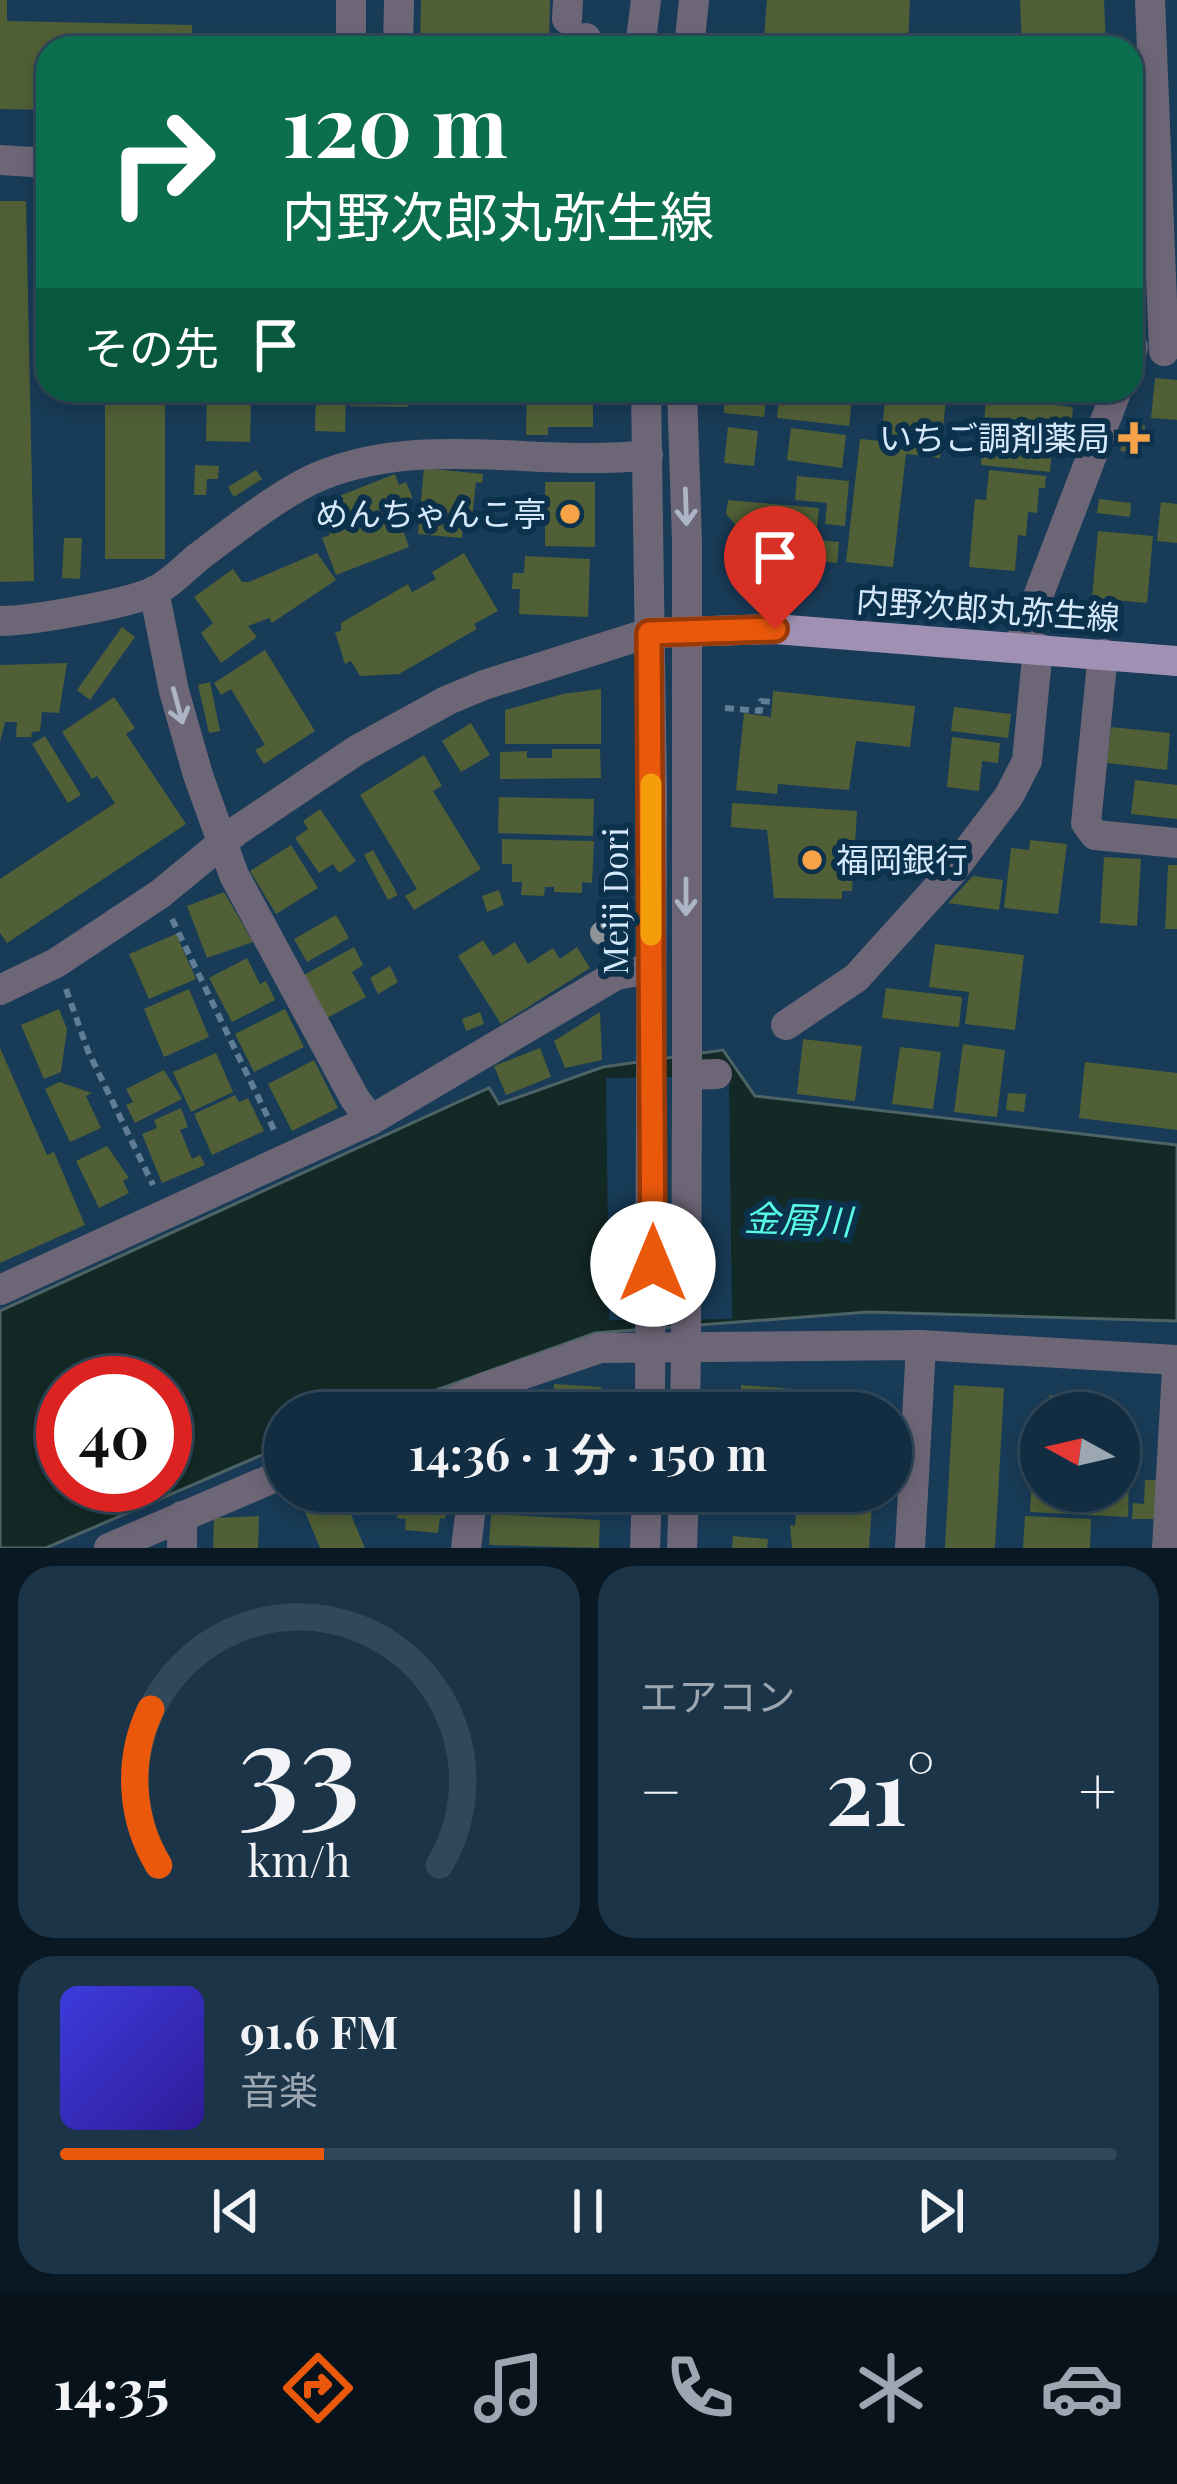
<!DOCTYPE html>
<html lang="ja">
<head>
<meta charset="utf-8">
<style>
	body { margin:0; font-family:"Playfair Display","Noto Sans JP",serif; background:#1b3448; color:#f1f3f6; height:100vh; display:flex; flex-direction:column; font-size:45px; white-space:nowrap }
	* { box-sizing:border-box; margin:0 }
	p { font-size:39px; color:#9ca7b1 }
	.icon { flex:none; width:66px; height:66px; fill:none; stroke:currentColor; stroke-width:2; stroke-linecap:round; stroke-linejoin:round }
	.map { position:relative; height:1548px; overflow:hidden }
	.sheet { display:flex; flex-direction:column; gap:18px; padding:18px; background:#0a1824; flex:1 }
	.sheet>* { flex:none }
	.hud { position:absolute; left:36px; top:36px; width:1107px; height:366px; border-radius:36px; box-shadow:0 6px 18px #0003,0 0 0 3px #31485a; background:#0b6e4f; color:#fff; overflow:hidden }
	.needle { width:78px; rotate:278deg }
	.controls { position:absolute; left:1020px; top:1392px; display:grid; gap:24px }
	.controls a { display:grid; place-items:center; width:120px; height:120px; border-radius:50%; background:#122c41; box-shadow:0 6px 18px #0003,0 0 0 3px #31485a; font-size:60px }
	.speed { position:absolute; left:36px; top:1356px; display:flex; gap:24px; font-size:60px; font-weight:700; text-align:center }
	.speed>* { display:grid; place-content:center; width:156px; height:156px; border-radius:50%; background:#122c41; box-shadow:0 6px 18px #0003,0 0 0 3px #31485a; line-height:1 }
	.speed .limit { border:18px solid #d22; background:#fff; color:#111 }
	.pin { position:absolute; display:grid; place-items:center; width:102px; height:102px; color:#fff; margin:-123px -51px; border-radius:50% 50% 50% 0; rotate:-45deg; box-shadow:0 0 12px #0007 }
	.pin .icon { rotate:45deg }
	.me { position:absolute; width:132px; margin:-66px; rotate:0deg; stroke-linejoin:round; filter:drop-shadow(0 0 9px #0008) }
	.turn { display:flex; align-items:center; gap:42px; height:252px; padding:0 48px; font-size:54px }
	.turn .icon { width:156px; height:156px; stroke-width:2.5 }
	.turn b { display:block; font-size:84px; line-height:102px }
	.then { display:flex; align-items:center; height:114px; padding:0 48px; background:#0003; gap:24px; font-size:45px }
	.big { font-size:90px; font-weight:700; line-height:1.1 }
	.sheet .tile { flex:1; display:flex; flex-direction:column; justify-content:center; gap:18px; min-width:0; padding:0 42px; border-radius:36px; background:#1b3448 }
	.sheet .dial { align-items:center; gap:0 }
	.dial svg { height:312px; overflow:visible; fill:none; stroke:#31485a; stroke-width:7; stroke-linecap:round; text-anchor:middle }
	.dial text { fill:#f1f3f6; stroke:none }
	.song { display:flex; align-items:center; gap:36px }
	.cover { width:144px; height:144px; border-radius:18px; background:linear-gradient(135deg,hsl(240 70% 55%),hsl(250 70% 35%)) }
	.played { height:12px; border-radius:6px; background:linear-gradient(90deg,#ea580c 25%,#31485a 25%) }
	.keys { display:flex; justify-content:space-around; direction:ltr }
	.heat { display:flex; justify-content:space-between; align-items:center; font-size:66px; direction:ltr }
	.sheet .tiles { flex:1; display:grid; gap:18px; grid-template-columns:1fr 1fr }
	.tile:last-child { grid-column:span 2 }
	.trip { position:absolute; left:264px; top:1392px; width:648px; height:120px; border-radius:60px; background:#122c41; box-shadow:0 6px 18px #0003,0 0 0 3px #31485a; font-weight:700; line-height:120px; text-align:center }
	.dock { display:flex; height:192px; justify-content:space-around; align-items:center; background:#07121a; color:#9ca7b1 }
	.dock .icon { width:84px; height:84px }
	.dock .active { color:#ea580c }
	.dock b { font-size:54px; color:#f1f3f6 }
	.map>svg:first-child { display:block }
	.water { fill:#132926; stroke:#4d6366; stroke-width:3; fill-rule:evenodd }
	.pier { fill:#183b57 }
	.building { fill:#505f36 }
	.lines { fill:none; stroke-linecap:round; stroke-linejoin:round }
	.path { stroke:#607d95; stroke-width:6; stroke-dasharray:9 6; stroke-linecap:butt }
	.minor { stroke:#6d6677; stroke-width:30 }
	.major { stroke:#a091b4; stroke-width:30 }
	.minor-bridge { stroke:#6d6677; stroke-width:30 }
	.tree { fill:#8f9396 }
	.oneway { stroke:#abb5c6 }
	.route-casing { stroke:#983908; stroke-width:30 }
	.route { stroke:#ea580c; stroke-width:21 }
	.slow { stroke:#f59e0b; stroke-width:21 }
	.poi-dot { fill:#f6a247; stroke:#0c314c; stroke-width:4.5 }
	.labels { text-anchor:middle; stroke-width:12; stroke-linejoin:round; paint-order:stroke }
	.poi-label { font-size:33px; fill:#d5e9fa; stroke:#0c314c; text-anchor:end }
	.street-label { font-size:33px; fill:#d5e9fa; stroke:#0c314c }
	.water-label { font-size:36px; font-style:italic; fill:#58f9e7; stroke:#0c314c }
</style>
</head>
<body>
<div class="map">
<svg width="1177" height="1548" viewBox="0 0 1177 1548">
	<rect width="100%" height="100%" fill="#183b57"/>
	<path class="water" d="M723,1050L755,1096L1177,1145V1321L868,1312L595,1333L372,1413H285V1445L46,1548H0V1311L489,1088L499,1104L603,1067ZM63,1383H165V1485H63Z"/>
	<path class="pier" d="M729,1076L732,1319L609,1320L606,1078Z"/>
	<g class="building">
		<path d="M0,0H7V21L192,25V48H48V110L0,109Z"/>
		<path d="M421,0H550L549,48H420Z"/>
		<path d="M767,0H910L908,48H763Z"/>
		<path d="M1020,0H1104L1106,48H1022Z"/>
		<path d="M0,201H26L34,581L0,582Z"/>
		<path d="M1155,378L1177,380V420L1151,418Z"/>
		<path d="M165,390V559H105V391Z"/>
		<path d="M207,390H300V399H251L250,442L206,441Z"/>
		<path d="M316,390H346L345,432L315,431Z"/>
		<path d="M350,390H415L407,407L350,406Z"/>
		<path d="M527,390H593V427H548V435H526Z"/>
		<path d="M724,390H767L764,417L724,413Z"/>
		<path d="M780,390H853L849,426L777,418Z"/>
		<path d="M886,390H947L940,458L906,454L893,567L846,562L860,439L881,441Z"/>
		<path d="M986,398L1073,407L1071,432L984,422Z"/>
		<path d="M1129,424L1145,425L1142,454L1120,451Z"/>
		<path d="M978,425L1053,439L1050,472L981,465L982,448L975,447Z"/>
		<path d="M728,427L758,431L754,466L724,463Z"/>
		<path d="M791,428L846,435L842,468L787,460Z"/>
		<path d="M195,465L219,466L218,479H207L206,495H194Z"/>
		<path d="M424,468L483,474L482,483L476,482L471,527L463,526L462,538L418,534Z"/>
		<path d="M256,470L262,479L234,497L228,487Z"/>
		<path d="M989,470L1046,476L1045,488H1039L1037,513L1028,512L1026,536L1018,535L1015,571L969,567L975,499L986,500Z"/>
		<path d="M395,474L399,485L406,482L412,496L410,512L398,516L409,547L336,575L322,538L330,535L319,504Z"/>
		<path d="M797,476L849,481L845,526L825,524L827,503L795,500Z"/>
		<path d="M545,482H595V547L545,546Z"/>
		<path d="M1099,499L1131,503L1130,517L1097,513Z"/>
		<path d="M728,500L819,508L814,562L778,559L752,544L726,514Z"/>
		<path d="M1161,502L1177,504V543L1157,541Z"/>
		<path d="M1098,531L1153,536L1147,603L1092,598Z"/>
		<path d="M64,538H82L80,579L62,578Z"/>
		<path d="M821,540L839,542L837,563L818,561Z"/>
		<path d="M317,553L336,580L272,623L269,618L248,626L257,637L221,663L201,633L213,623L194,597L233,569L242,582H249Z"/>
		<path d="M464,553L498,611L474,624L477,629L399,674L360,676L351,661L345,664L335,632L341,631V623L408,584L412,592L436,579L432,572Z"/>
		<path d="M525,556L590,559L588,617L519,614L520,589H512L513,573H524Z"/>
		<path d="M122,627L135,637L90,700L77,690Z"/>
		<path d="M265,650L315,731L264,764L255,750L265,745L231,689L221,695L214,683Z"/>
		<path d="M67,663L59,713L42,712L40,731L32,732L31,737H16L17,722H5L0,742V665Z"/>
		<path d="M210,682L220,731L209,733L198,685Z"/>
		<path d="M601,689V744H505V710L563,694Z"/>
		<path d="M773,691L915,706L910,747L856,741L849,790L778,784L777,794L736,790L744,713L771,717Z"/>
		<path d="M114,697L135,728L126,734L186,824L7,943L0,933V879L115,803L97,776L92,779L62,732Z"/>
		<path d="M954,707L1011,714L1008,738L951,731Z"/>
		<path d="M471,723L490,755L461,772L442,741Z"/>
		<path d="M1111,727L1170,733L1167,770L1107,763Z"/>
		<path d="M45,736L81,795L68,803L32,744Z"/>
		<path d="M952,737L1000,743L998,763L982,761L979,791L947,787Z"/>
		<path d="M552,749H600L601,778L500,779V752L527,751V758H552Z"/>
		<path d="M424,755L442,786L433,791L481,869L414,910L405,896L417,889L360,795Z"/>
		<path d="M1135,780L1177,785V819L1131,814Z"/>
		<path d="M499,797L594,799L593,836L498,833Z"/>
		<path d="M732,803L857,811L852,891H842V899L774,898L767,830L731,827Z"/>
		<path d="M320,809L356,861L339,873L333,864L319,873L295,838L308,829L303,821Z"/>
		<path d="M502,839L594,841L592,883L582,882V893L554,892V887H545L544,896L521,895L522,882H512V864H502Z"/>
		<path d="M1030,840L1067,844L1058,914L1004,908L1011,848L1029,850Z"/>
		<path d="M291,845L318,888L276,914L250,871Z"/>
		<path d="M373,850L398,895L388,900L364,855Z"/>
		<path d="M1104,857L1141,859L1137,926L1100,923Z"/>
		<path d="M1168,865H1177V929H1165Z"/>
		<path d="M973,876L1003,880L999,910L948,903Z"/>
		<path d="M499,890L504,905L487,912L482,896Z"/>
		<path d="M224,892L253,942L207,958L187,906Z"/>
		<path d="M336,915L349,938L307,962L294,939Z"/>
		<path d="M176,934L196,979L149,999L129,954Z"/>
		<path d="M483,940L493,956L515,942L528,964L553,948L560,959L577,947L590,968L501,1024L458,956Z"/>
		<path d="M935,944L1024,955L1015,1030L965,1024L969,992L929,987Z"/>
		<path d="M354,947L363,965L352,972L366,997L327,1018L304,975Z"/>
		<path d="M247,958L260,984L266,981L275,1000L232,1022L209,978Z"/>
		<path d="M390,966L398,982L378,994L370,978Z"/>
		<path d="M886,988L962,997L959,1027L882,1018Z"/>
		<path d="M189,989L209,1037L164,1057L144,1009Z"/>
		<path d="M59,1009L67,1029L61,1072L44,1079L21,1025Z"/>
		<path d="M285,1009L304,1047L254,1072L235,1034Z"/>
		<path d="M480,1012L484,1024L466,1031L462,1019Z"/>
		<path d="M600,1012L602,1060L565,1068L554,1041Z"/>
		<path d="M803,1039L862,1046L855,1101L797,1094Z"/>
		<path d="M963,1044L1005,1050L997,1117L954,1112Z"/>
		<path d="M900,1047L941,1052L933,1109L892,1104Z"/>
		<path d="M0,1048L47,1155L54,1152L85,1225L0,1263Z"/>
		<path d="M540,1048L551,1077L506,1095L494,1066Z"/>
		<path d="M216,1053L233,1092L191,1112L173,1072Z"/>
		<path d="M314,1060L338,1108L292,1131L268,1084Z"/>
		<path d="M1085,1062L1177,1073V1130L1079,1118Z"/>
		<path d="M164,1070L182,1099L135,1123L126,1105L133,1102L126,1089Z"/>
		<path d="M59,1082L92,1093L86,1096L101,1128L70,1142L45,1089Z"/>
		<path d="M1008,1093L1026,1094L1024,1112L1006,1110Z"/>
		<path d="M235,1095L239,1102L248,1098L264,1131L212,1155L194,1114Z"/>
		<path d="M181,1108L188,1127L180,1130L192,1159L200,1155L205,1165L162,1183L142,1134L157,1128L154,1120Z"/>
		<path d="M107,1146L129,1178L123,1181L129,1193L99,1208L76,1161Z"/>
		<path d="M554,1384L601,1387L600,1413H552Z"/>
		<path d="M741,1385L859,1394L858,1413H739Z"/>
		<path d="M954,1385L1004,1388L995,1548H945Z"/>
		<path d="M1049,1395L1073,1396V1401L1085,1402L1084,1413H1048Z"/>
		<path d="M1119,1473L1129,1474L1128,1517L1030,1512L1032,1476H1041V1491H1119Z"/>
		<path d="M1145,1480H1156L1155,1519H1132L1133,1503L1144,1504Z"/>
		<path d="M300,1491H341L365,1548H320L297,1492Z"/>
		<path d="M385,1491H448L445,1519L440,1518L438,1533L405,1530L406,1519L397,1518L399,1500L385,1499Z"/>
		<path d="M545,1491H596L595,1503L545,1500Z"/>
		<path d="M798,1491H873L869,1548H792L790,1525L795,1526Z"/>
		<path d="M491,1514L600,1520L599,1548L489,1545Z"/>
		<path d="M259,1516L258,1548H213L214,1518Z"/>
		<path d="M1025,1516L1091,1519L1090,1548H1023Z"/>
		<path d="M733,1536L768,1539L767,1548H732Z"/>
	</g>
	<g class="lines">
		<g class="path">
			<path d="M725,708L760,711L761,701L772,702"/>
			<path d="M172,919L276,1134"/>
			<path d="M66,989L88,1051L153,1185"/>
		</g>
		<g class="minor">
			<path d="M351,0V48"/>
			<path d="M1150,0L1164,351"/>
			<path d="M567,19L568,0"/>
			<path d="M586,38L592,48"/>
			<path d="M398,48L399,0"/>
			<path d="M640,48L646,0"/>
			<path d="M689,48L694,0"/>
			<path d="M0,160L48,163"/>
			<path d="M1131,353L1133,347"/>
			<path d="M646,390L652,791L650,1413"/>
			<path d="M682,390L687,541V1089"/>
			<path d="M154,591L174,691L198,775L234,875L355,1099L371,1120"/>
			<path d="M0,621C31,621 126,604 153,592C169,585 184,569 197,558C230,533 283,491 320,476C425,433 539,468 648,455"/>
			<path d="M1019,646L1117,390"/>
			<path d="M1103,654L1086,823L1095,835L1177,843"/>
			<path d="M0,990L56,963L160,894L238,830L357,750L448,700L484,685L649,633"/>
			<path d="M786,1025L856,978L950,874L1009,796L1027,761L1038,648"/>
			<path d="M687,1075L717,1074"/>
			<path d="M0,1290L371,1120L616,975L651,969"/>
			<path d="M426,1413L486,1387"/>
			<path d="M483,1413L486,1387L600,1348L921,1345L1177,1360"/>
			<path d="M685,1413L686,1346"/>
			<path d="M182,1516V1548"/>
			<path d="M109,1548L285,1473"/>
			<path d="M466,1548L473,1491"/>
			<path d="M645,1548L647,1491"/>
			<path d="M682,1548L684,1491"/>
			<path d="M910,1548L921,1345"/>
			<path d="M1167,1548L1177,1369"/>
		</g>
		<path class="major" d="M649,633L775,629L1177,661"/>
		<path class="minor-bridge" d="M686,1346L687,1089"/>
	</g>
	<circle class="tree" cx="602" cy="933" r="12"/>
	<defs><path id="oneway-shaft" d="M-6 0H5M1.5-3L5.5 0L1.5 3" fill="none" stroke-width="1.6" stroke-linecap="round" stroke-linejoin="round" transform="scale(3)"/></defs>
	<g class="oneway">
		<use href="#oneway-shaft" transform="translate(686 507) rotate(88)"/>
		<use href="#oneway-shaft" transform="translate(178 706) rotate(75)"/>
		<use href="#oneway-shaft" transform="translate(686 897) rotate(90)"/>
	</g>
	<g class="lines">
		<defs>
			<path id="route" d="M653,1264L649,633L775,629"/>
		</defs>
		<use href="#route" class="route-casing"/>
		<use href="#route" class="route"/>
		<path class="slow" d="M651,935V784"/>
	</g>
	<g class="poi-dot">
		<path d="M1128 420h12v12h12v12h-12v12h-12v-12h-12v-12h12z"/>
		<circle cx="570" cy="514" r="12"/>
		<circle cx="812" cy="860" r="12"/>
	</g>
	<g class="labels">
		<g class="poi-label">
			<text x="1110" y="450">いちご調剤薬局</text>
			<text x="546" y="526">めんちゃんこ亭</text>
			<text x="836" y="872" text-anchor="start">福岡銀行</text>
		</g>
		<g class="street-label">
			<text transform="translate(988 609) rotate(4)" y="12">内野次郎丸弥生線</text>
			<text transform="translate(616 901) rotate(-90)" y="12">Meiji Dori</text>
		</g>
		<g class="water-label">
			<text transform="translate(798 1220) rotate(2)" y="13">金屑川</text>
		</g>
	</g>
</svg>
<div class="controls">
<a><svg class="needle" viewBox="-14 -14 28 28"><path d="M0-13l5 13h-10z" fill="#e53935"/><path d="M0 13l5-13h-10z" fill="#9ca7b1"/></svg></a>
</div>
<div class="speed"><div class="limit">40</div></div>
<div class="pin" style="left:775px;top:629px;background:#d93025"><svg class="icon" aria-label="arrive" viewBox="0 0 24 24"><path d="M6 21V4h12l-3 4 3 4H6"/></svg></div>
<svg class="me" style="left:653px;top:1264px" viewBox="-20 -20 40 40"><circle r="19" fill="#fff"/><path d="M0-13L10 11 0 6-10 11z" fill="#ea580c"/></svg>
<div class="trip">14:36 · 1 分 · 150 m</div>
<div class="hud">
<div class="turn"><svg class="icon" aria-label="right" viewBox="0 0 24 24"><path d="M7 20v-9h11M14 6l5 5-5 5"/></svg><div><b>120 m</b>内野次郎丸弥生線</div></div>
<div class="then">その先<svg class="icon" aria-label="arrive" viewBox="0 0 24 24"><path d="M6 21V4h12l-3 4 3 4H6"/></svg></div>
</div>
</div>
<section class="sheet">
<div class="tiles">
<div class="tile dial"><svg viewBox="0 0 100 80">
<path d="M14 69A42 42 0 1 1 86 69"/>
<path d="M14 69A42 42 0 0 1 12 29" stroke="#ea580c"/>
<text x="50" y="56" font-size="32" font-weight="700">33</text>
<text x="50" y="72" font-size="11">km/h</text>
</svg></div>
<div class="tile"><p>エアコン</p>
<div class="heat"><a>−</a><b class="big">21°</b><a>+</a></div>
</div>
<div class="tile">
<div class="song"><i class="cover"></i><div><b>91.6 FM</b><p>音楽</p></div></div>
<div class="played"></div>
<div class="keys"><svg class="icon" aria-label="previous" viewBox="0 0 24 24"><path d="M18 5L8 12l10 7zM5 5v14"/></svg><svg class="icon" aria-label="pause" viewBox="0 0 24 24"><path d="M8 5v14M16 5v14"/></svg><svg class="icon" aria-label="next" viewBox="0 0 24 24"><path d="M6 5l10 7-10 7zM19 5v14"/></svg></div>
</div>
</div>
</section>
<nav class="dock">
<b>14:35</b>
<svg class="icon active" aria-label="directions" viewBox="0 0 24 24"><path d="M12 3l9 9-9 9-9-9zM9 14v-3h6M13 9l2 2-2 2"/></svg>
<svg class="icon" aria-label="music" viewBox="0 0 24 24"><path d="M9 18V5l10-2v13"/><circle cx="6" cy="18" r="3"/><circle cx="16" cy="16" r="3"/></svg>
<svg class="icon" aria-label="phone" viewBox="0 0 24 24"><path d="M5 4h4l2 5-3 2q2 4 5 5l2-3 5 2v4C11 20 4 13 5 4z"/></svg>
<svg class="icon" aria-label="climate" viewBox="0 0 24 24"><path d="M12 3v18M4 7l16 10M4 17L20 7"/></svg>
<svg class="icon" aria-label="car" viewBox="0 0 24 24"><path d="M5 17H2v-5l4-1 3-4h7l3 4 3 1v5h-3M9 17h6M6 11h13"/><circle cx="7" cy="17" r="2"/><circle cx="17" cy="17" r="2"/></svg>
</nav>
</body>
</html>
